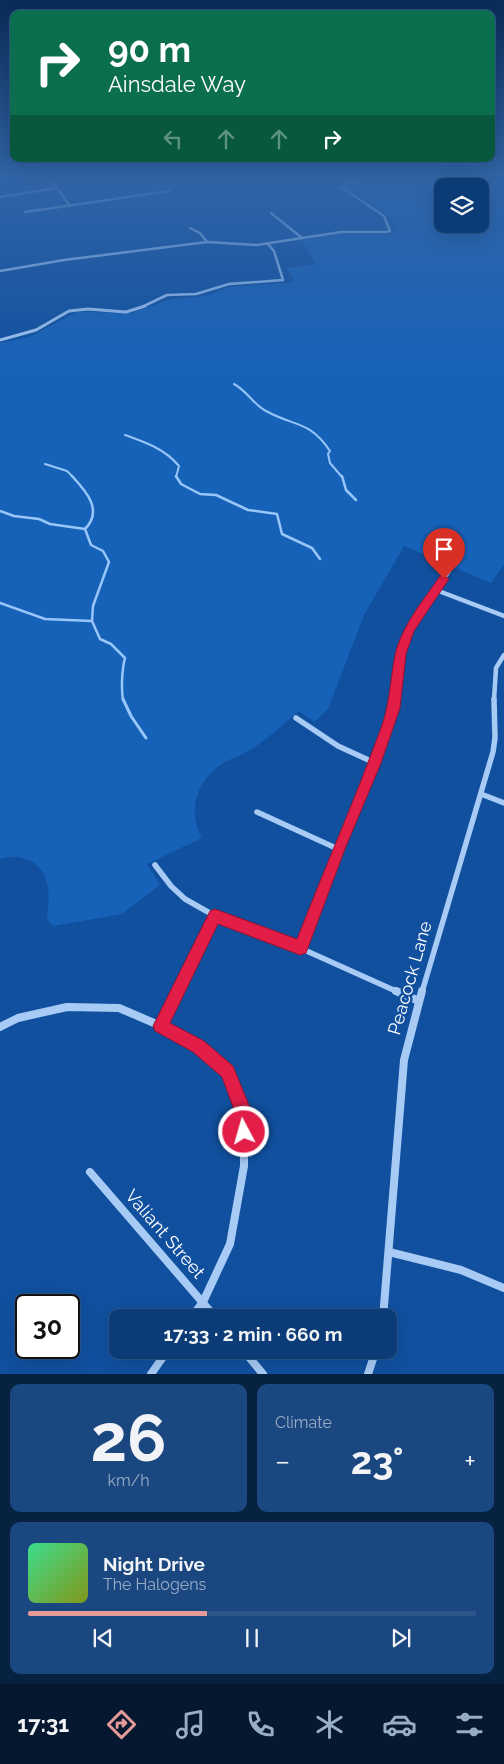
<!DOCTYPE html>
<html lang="en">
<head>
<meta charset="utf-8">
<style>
	body { margin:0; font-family:Raleway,sans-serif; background:#1a477f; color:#f1f3f6; height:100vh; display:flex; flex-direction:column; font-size:19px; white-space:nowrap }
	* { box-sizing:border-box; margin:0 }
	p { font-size:16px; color:#9aadc6 }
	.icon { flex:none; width:28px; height:28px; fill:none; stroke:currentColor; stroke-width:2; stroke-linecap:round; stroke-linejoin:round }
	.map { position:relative; height:1374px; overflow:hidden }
	.side { display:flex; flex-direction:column; gap:10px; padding:10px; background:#072141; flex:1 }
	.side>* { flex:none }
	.top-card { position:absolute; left:10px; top:10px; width:485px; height:152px; border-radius:10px; box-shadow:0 5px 20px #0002,0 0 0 1px #2c5689; background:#0b6e4f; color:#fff; overflow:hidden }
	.buttons { position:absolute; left:434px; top:178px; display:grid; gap:10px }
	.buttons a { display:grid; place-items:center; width:55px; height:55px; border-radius:10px; background:#0c3c77; box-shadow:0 5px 20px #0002,0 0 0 1px #2c5689; font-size:25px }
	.speed { position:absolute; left:15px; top:1294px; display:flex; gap:10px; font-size:25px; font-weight:700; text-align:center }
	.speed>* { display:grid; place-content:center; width:65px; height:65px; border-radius:50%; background:#0c3c77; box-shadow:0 5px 20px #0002,0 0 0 1px #2c5689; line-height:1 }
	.speed .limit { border:2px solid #111; border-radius:8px; background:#fff; color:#111 }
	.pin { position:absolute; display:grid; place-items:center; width:42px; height:42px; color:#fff; margin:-51px -21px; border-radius:50% 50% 50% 0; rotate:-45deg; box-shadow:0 0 5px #0007 }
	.pin .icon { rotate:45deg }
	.me { position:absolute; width:55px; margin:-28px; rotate:354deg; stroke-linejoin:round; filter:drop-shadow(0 0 4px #0008) }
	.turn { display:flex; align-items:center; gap:18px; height:105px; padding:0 15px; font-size:22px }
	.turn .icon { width:65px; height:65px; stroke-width:2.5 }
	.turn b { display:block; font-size:35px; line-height:42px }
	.lanes { display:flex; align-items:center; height:48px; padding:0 15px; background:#0003; justify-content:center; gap:25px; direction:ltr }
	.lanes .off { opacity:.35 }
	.big { font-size:38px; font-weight:700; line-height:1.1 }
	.side .tile { flex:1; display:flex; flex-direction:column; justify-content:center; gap:8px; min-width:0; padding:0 18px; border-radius:10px; background:#1a477f }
	.side .dial { align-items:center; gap:0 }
	.dial b { font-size:65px; line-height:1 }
	.song { display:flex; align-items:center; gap:15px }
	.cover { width:60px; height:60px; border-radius:8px; background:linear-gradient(135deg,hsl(150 70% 55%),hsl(70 70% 35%)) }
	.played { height:5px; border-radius:2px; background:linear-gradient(90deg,#e69b98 40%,#2c5689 40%) }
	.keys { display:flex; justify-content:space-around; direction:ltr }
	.heat { display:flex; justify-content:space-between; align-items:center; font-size:28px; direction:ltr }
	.side .tiles { flex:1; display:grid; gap:10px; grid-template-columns:1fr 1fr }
	.tile:last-child { grid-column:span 2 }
	.trip { position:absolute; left:109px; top:1309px; width:288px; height:50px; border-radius:10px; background:#0c3c77; box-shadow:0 5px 20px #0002,0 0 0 1px #2c5689; font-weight:700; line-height:50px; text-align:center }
	.tab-bar { display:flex; height:80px; justify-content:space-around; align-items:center; background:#051830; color:#9aadc6 }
	.tab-bar .icon { width:35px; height:35px }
	.tab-bar .current { color:#e69b98 }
	.tab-bar b { font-size:22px; color:#f1f3f6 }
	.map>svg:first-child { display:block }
	.green { fill:#1762b9; fill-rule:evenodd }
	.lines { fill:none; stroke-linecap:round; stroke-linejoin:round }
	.stream-far2 { stroke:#98c6f9; stroke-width:2 }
	.stream-far1 { stroke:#98c6f9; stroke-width:2.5 }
	.stream { stroke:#98c6f9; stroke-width:3 }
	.minor-far4 { stroke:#a7cbf5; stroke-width:2.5 }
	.minor-far3 { stroke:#a7cbf5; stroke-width:3 }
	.minor-far2 { stroke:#a7cbf5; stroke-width:4.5 }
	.minor-far1 { stroke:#a7cbf5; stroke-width:5.5 }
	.minor { stroke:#a7cbf5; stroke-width:8 }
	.route { fill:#e11d48; stroke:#92132f }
	.labels { text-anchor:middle; stroke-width:5; stroke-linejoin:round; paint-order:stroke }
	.near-street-label { font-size:18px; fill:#fff; stroke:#10509f }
</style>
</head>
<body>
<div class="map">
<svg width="504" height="1374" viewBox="0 0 504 1374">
	<rect width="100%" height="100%" fill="#10509f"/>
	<path class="green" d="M383,177H504V564L491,583L404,546L364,615L328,709L314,722L299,711C283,724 267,740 250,750C241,756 231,758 222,764C196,781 187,812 202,838L147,864L160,885L122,914L53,926L47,919C48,908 50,895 47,883C42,861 20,852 0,859V343L29,337L77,312L132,313L171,299L202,297L231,287L290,283L294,280L287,268L316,264L302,240L337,234H393L397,229L390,217L346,186L373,181ZM442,186H480V224H442Z"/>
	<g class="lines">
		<g class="stream-far2">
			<path d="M234,384C247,391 253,404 266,411C295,427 309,420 330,451L328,454L330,463L342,477"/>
			<path d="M125,435C145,442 165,449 179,466L176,477"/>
			<path d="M45,464L67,471L73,477"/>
		</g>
		<g class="stream-far1">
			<path d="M72,476C85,490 104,510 85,529L91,545L103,551L109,562L93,606L92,621"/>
			<path d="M176,476L181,484L200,494L216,495L248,510L277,514L282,534L312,548L320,559"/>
			<path d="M342,476L346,490L356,500"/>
			<path d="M0,511L14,516L39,519L50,524L85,529"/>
			<path d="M0,603L45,619L92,621L100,639L111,644L125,658C122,669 121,688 123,700"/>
		</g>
		<path class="stream" d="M123,699L131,716L146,738"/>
		<g class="minor-far4">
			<path d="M49,177L70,206"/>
			<path d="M200,181L223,177"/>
			<path d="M0,197L57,188"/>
			<path d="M25,212L169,191"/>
			<path d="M271,213L302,238"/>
			<path d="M190,228L200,233L207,242"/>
			<path d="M0,271L64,260L207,242L257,245L341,232H386L390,231L384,216L341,187L345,184L377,177"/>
			<path d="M142,307L167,295L196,294L229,284L283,280L274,251L268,244"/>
		</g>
		<path class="minor-far3" d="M0,340L36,330L69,311L88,309L126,312L145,306"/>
		<g class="minor-far2">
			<path d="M436,590L504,616"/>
			<path d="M395,700L401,654L409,630L451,568"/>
			<path d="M494,700L496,668L504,655"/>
		</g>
		<g class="minor-far1">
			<path d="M296,718L338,746L375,763"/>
			<path d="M481,794L504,803"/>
			<path d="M257,812L338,849"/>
			<path d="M155,865L171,886L185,899L215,916L300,948L398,992"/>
			<path d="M300,948C331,868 366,789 394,708L395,699"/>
			<path d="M178,992L215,916"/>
			<path d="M422,992L493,752L495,738L494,699"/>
		</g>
		<g class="minor">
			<path d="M396,991L419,1001"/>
			<path d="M161,1026L178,991"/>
			<path d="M0,1027L18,1018L67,1007L119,1008L161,1026L198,1047L228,1072L244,1115V1166L230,1244L203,1302L191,1318"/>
			<path d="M90,1172L216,1318"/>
			<path d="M389,1252L461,1270L504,1288"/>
			<path d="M383,1318L404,1060L422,991"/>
			<path d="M243,1350L263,1374"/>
			<path d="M151,1374L168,1350"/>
			<path d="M368,1374L376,1350"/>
		</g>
	</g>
	<linearGradient id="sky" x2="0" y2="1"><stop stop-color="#092c57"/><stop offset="0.48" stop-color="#3164a6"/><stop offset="1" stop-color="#3164a6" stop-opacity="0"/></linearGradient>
	<rect width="504" height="370" fill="url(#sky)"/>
	<path class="route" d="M444,575L449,579L414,631L406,654L400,708L381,763L345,849L306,953L300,955L218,924L170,1023L204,1041L233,1066L253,1115V1132L250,1138L244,1141L238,1138L236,1132V1115L222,1077L193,1052L155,1031L153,1026L210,911L215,909L297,939C324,869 355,800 381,728C390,703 390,681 395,655C402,625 423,601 440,576Z"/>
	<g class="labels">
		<g class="near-street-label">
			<text transform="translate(410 978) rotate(-74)" y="6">Peacock Lane</text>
			<text transform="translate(165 1234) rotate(49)" y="6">Valiant Street</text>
		</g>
	</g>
</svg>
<div class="buttons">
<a><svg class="icon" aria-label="layers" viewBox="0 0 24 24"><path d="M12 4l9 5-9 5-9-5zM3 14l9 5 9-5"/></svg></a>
</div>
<div class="speed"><div class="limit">30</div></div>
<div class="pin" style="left:444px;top:579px;background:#d93025"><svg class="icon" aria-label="arrive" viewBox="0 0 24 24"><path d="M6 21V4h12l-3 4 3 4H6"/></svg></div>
<svg class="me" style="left:244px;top:1132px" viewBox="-20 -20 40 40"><circle r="17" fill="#e11d48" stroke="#fff" stroke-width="3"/><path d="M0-11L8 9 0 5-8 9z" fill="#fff"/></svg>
<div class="trip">17:33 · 2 min · 660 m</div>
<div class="top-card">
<div class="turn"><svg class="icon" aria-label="right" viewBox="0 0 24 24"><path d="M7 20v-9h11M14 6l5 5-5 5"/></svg><div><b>90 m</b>Ainsdale Way</div></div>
<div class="lanes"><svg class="icon off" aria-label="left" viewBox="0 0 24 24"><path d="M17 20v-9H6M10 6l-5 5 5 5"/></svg><svg class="icon off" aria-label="ahead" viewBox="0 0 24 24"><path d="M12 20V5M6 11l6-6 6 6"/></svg><svg class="icon off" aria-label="ahead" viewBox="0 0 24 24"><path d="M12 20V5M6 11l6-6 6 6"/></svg><svg class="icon" aria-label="right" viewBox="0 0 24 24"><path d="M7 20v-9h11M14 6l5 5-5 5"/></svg></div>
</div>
</div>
<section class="side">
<div class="tiles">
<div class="tile dial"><b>26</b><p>km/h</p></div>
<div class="tile"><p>Climate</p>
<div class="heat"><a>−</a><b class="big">23°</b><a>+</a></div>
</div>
<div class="tile">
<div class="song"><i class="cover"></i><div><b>Night Drive</b><p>The Halogens</p></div></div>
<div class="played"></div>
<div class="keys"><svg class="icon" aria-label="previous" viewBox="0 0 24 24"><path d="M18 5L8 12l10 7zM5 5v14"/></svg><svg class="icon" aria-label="pause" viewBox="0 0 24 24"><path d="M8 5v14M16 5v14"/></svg><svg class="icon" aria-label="next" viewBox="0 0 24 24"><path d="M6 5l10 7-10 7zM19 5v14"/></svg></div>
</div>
</div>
</section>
<nav class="tab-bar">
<b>17:31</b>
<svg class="icon current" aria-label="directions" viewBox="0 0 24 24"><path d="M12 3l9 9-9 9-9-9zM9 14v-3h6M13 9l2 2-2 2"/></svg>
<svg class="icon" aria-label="music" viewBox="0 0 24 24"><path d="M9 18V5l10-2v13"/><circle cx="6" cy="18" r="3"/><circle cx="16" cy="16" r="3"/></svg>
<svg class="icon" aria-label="phone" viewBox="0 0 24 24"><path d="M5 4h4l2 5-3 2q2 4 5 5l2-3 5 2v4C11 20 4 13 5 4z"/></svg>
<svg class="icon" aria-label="climate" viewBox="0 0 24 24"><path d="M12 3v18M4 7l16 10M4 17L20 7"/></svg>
<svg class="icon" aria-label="car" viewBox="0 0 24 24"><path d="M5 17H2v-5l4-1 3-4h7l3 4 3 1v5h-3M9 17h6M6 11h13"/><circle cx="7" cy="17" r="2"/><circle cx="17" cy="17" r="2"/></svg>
<svg class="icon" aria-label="filters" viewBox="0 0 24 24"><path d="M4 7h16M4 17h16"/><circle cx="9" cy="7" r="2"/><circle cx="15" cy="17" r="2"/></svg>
</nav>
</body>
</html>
